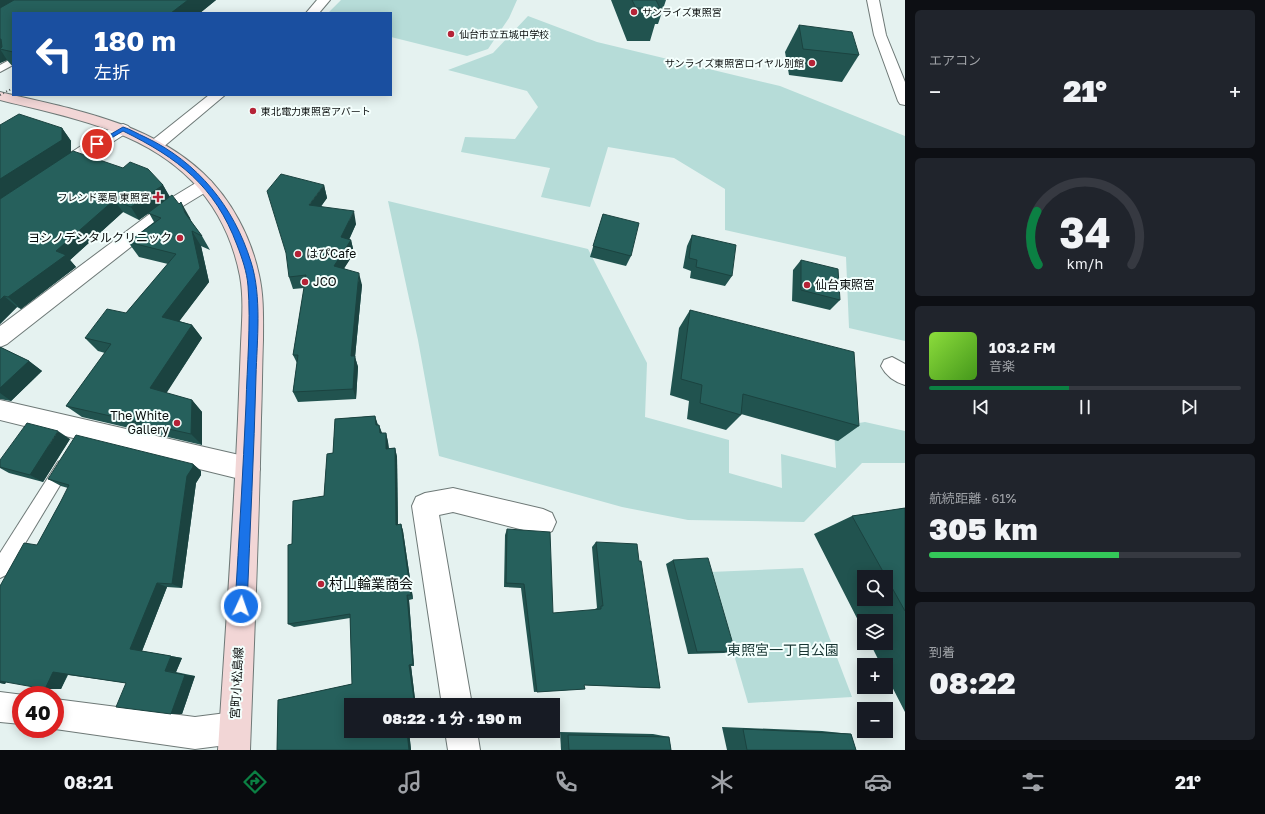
<!DOCTYPE html>
<html lang="ja">
<head>
<meta charset="utf-8">
<style>
	body { margin:0; font-family:"Golos Text","Noto Sans JP",sans-serif; background:#20242c; color:#f1f3f6; height:100vh; display:flex; flex-direction:column; font-size:15px; white-space:nowrap }
	* { box-sizing:border-box; margin:0 }
	p { font-size:13px; color:#9ea1a6 }
	.icon { flex:none; width:22px; height:22px; fill:none; stroke:currentColor; stroke-width:2; stroke-linecap:round; stroke-linejoin:round }
	.map { position:relative; flex:1; overflow:hidden }
	.sheet { display:flex; flex-direction:column; gap:10px; padding:10px; background:#0d0f14; width:360px }
	.sheet>* { flex:none }
	.hud { position:absolute; left:12px; top:12px; width:380px; height:84px; border-radius:0px; box-shadow:0 2px 10px #0003; background:#1a4fa0; color:#fff; overflow:hidden }
	.fabs { position:absolute; left:857px; top:570px; display:grid; gap:8px }
	.fabs a { display:grid; place-items:center; width:36px; height:36px; border-radius:0px; background:#171b24; box-shadow:0 2px 10px #0003; font-size:20px }
	.speed { position:absolute; left:12px; top:686px; display:flex; gap:8px; font-size:20px; font-weight:700; text-align:center }
	.speed>* { display:grid; place-content:center; width:52px; height:52px; border-radius:50%; background:#171b24; box-shadow:0 2px 10px #0003; line-height:1 }
	.speed .limit { border:6px solid #d22; background:#fff; color:#111 }
	.pin { position:absolute; display:grid; place-items:center; width:34px; height:34px; color:#fff; margin:-17px; border:2px solid #fff; border-radius:50%; box-shadow:0 1px 4px #0007 }
	.me { position:absolute; width:44px; margin:-22px; rotate:3deg; stroke-linejoin:round; filter:drop-shadow(0 0 3px #0008) }
	.turn { display:flex; align-items:center; gap:14px; height:84px; padding:0 16px; font-size:18px }
	.turn .icon { width:52px; height:52px; stroke-width:2.5 }
	.turn b { display:block; font-size:28px; line-height:34px }
	.big { font-size:30px; font-weight:800; line-height:1.1 }
	.sheet .card { flex:1; display:flex; flex-direction:column; justify-content:center; gap:6px; min-width:0; padding:0 14px; border-radius:6px; background:#20242c }
	.sheet .dial { align-items:center; gap:0 }
	.dial svg { height:104px; overflow:visible; fill:none; stroke:#363941; stroke-width:7; stroke-linecap:round; text-anchor:middle }
	.dial text { fill:#f1f3f6; stroke:none }
	.song { display:flex; align-items:center; gap:12px }
	.cover { width:48px; height:48px; border-radius:6px; background:linear-gradient(135deg,hsl(90 70% 55%),hsl(100 70% 35%)) }
	.played { height:4px; border-radius:2px; background:linear-gradient(90deg,#0b8043 45%,#363941 45%) }
	.keys { display:flex; justify-content:space-around; direction:ltr }
	.heat { display:flex; justify-content:space-between; align-items:center; font-size:22px; direction:ltr }
	.charge { height:6px; border-radius:3px; background:linear-gradient(90deg,#34c759 61%,#363941 0) }
	.trip { position:absolute; left:344px; top:698px; width:216px; height:40px; border-radius:0px; background:#171b24; box-shadow:0 2px 10px #0003; font-weight:800; line-height:40px; text-align:center }
	.menu { display:flex; height:64px; justify-content:space-around; align-items:center; background:#090b0e; color:#9ea1a6 }
	.menu .icon { width:28px; height:28px }
	.menu .current { color:#0b8043 }
	.menu b { font-size:18px; color:#f1f3f6 }
	main { display:flex; flex:1; min-height:0 }
	.map>svg:first-child { display:block }
	.green { fill:#b6dcd8 }
	.lines { fill:none; stroke-linecap:round; stroke-linejoin:round }
	.lane-casing { stroke:#6e7977; stroke-width:2 }
	.street-casing { stroke:#6e7977; stroke-width:2 }
	.secondary-casing { stroke:#6e7977; stroke-width:2 }
	.lane { fill:#fff; fill-rule:evenodd }
	.street { fill:#fff; fill-rule:evenodd }
	.secondary { fill:#f2d6d6; fill-rule:evenodd }
	.rail { stroke:#525957; stroke-width:2; stroke-dasharray:1 2.5; stroke-linecap:butt }
	.wall { fill:#21534f; fill-rule:evenodd }
	.shaded-wall { fill:#1b4340 }
	.building { fill:#26605c; stroke:#1b4340 }
	.route { fill:#1a73e8; stroke:#114b97 }
	.poi-dot { fill:#b52337; stroke:#f4fffd; stroke-width:1.5 }
	.labels { text-anchor:middle; stroke-width:4; stroke-linejoin:round; paint-order:stroke }
	.far-poi-label { font-size:10px; fill:#090d0c; stroke:#f4fffd; text-anchor:start }
	.poi-label { font-size:12px; fill:#090d0c; stroke:#f4fffd; text-anchor:start }
	.street-label { font-size:12px; fill:#090d0c; stroke:#f4fffd }
	.near-poi-label { font-size:14px; fill:#090d0c; stroke:#f4fffd; text-anchor:start }
	.near-park-label { font-size:14px; fill:#163431; stroke:#f4fffd }
</style>
</head>
<body>
<main>
<div class="map">
<svg width="905" height="750" viewBox="0 0 905 750">
	<rect width="100%" height="100%" fill="#e5f2f0"/>
	<g class="green">
		<path d="M341,0H517L509,18L488,49L467,56L391,37V13H328Z"/>
		<path d="M528,16L597,42L780,86L905,136V341L849,328L846,257L725,230V189L674,158L608,147L590,207L541,197L550,168L461,152L465,137L515,139L538,107L527,91L448,70L493,53Z"/>
		<path d="M388,201L588,249L647,363L645,417L729,440V473L782,488L781,454L836,468L834,427L865,422L905,431V463H862L804,522L688,520L622,507L439,456L418,340Z"/>
		<path d="M803,568L852,697L748,703L710,572Z"/>
	</g>
	<g class="lines">
		<defs>
			<g id="lane">
				<path d="M13,58V65L0,72V65Z"/>
				<path d="M63,460L68,462L71,467L68,472L6,575L0,578V553L58,462Z"/>
			</g>
			<g id="street">
				<path d="M317,0H330L319,13H306Z"/>
				<path d="M867,0H879L886,35L905,82V105L900,104L898,101L874,35Z"/>
				<path d="M209,95H225L162,148L156,150L150,148L148,145L150,142Z"/>
				<path d="M123,124L128,126L131,129L128,132L63,174L57,175L51,174L49,170L51,166C70,154 103,129 123,124Z"/>
				<path d="M205,179L211,181L213,185L211,189L183,206L7,344L0,347V326L171,198L199,181Z"/>
				<path d="M892,357L905,364V385C895,382 886,376 881,366L884,360Z"/>
				<path d="M0,400L248,457L257,461L260,469L257,477L248,481L0,420Z"/>
				<path d="M453,488L543,509L552,513L556,522L552,531L543,535L453,512L439,515L472,705H442L412,506L416,497L425,493Z"/>
				<path d="M0,692L24,695H21V724L0,722Z"/>
				<path d="M55,699L195,717L234,712L245,717L250,728L245,739L234,744L195,749L55,729Z"/>
				<path d="M445,731H477L480,750H448Z"/>
			</g>
			<path id="secondary" d="M0,92C71,109 147,121 203,173C231,199 251,237 259,275C264,297 263,319 263,340C262,366 262,392 261,418C259,529 254,639 250,750H218C225,640 233,530 238,419C239,394 240,369 241,344C242,321 244,298 240,276C233,240 217,207 192,181C141,129 67,117 0,100Z"/>
		</defs>
		<use href="#lane" class="lane-casing"/>
		<use href="#street" class="street-casing"/>
		<use href="#secondary" class="secondary-casing"/>
		<use href="#lane" class="lane"/>
		<use href="#street" class="street"/>
		<use href="#secondary" class="secondary"/>
		<path class="rail" d="M0,95L13,88"/>
	</g>
	<g class="wall">
		<path d="M0,0H216L200,13H13V67L7,60L0,63Z"/>
		<path d="M611,0H666L658,24H655L650,41H627Z"/>
		<path d="M799,25L859,55L842,82L789,75L785,52Z"/>
		<path d="M0,125L62,128L71,141V152L163,185L169,196L190,218V220L202,236L210,250L201,246L209,282L179,321L192,325L202,338L166,393L192,400L202,412V445L82,417L66,406L105,353L98,351L85,338L126,313L168,264L139,257L128,242L154,222L149,213L139,220L123,212L70,260L76,267L21,309L17,307L0,324Z"/>
		<path d="M324,185L327,198L321,206L356,224L349,240H351L354,253L344,268L362,285L355,357L358,367L356,399L298,402L293,392L297,363L293,355L304,288L293,289L289,277Z"/>
		<path d="M603,214L631,256L626,266L590,257Z"/>
		<path d="M692,235L732,276L725,286L690,278L691,271L683,268L687,246Z"/>
		<path d="M801,260L840,300L830,310L792,301L793,270Z"/>
		<path d="M690,310L859,426L838,441L741,414V415L726,430L687,419L689,401L670,395L679,328Z"/>
		<path d="M0,347L29,361L42,371L11,401L0,399Z"/>
		<path d="M375,416L378,425H379L382,433H386L388,442L389,448H395L397,457L398,525L401,524L403,531L413,599L409,600L414,666H411L415,699H414V705H351V731H409L411,750H277L278,700L352,684L350,618L294,627L288,624V545L292,544L293,501L324,496L327,454L333,453L335,419Z"/>
		<path d="M70,439L43,482L9,473L0,468V460Z"/>
		<path d="M193,464L201,471V475L196,483L182,588L167,587L142,651L182,658L176,672L195,676L182,714H171L126,683L68,675L61,689L6,682L5,684L0,683V586L37,545L61,501L68,488L61,486L48,479Z"/>
		<path d="M905,508V712L886,675V665H881L870,643H886V621H864V632L814,534L852,516ZM864,577H886V599H864Z"/>
		<path d="M507,529L553,613L595,610V609L597,608L592,547L596,542L639,561L660,688H652L584,685L585,689L534,692L521,588L504,587L505,535Z"/>
		<path d="M673,560L735,651L724,653L688,654L666,564Z"/>
		<path d="M722,727L822,731L851,734L856,750H727Z"/>
		<path d="M560,732L653,734L669,737L671,750H561Z"/>
	</g>
	<g class="shaded-wall">
		<path d="M0,0H22L0,20Z"/>
		<path d="M188,0H216L200,13H171Z"/>
		<path d="M0,39H1L10,51L0,49L7,60L0,63Z"/>
		<path d="M62,128L71,141V153L0,199V179Z"/>
		<path d="M163,185L170,197L139,220L131,207Z"/>
		<path d="M324,185L327,198L313,218L309,205Z"/>
		<path d="M114,200L123,212L70,260L76,267L21,309L8,297L56,251Z"/>
		<path d="M181,202L190,218L194,228L185,213Z"/>
		<path d="M354,211L356,224L344,250L341,237Z"/>
		<path d="M192,231L201,246L209,282L172,331L162,317Z"/>
		<path d="M351,240L354,253L338,278L334,266Z"/>
		<path d="M359,273L362,285L355,357L358,367L356,399L353,389L351,356Z"/>
		<path d="M4,296L17,307L0,324V300Z"/>
		<path d="M192,325L202,338L162,400L150,388Z"/>
		<path d="M29,361L42,371L11,401L0,393V388Z"/>
		<path d="M192,400L202,412V445L191,434Z"/>
		<path d="M375,416L378,426L376,425Z"/>
		<path d="M379,425L382,434L380,433Z"/>
		<path d="M58,431L70,439L43,482L30,475Z"/>
		<path d="M386,433L388,442L389,457L386,449Z"/>
		<path d="M395,448L397,457L398,532L396,525Z"/>
		<path d="M193,464L201,471V475L196,483L182,588L172,584L187,476Z"/>
		<path d="M401,524L403,531L413,599L411,595Z"/>
		<path d="M157,583L167,587L142,651L130,649Z"/>
		<path d="M407,595L409,600L414,666L413,664Z"/>
		<path d="M171,656L182,658L176,672L165,671Z"/>
		<path d="M409,665L411,666L415,699H414Z"/>
		<path d="M53,672L68,673L61,689H45Z"/>
		<path d="M185,675L195,676L182,714H171Z"/>
		<path d="M0,680H7L5,684L0,683Z"/>
		<rect x="412" y="699" width="2" height="6"/>
		<path d="M407,731H409L411,750H409Z"/>
	</g>
	<g class="building">
		<path d="M14,0H188L171,13H13V52L0,49L2,47L1,39H0V8Z"/>
		<path d="M632,0H656L660,8H636Z"/>
		<path d="M799,25L852,32L859,55L803,49Z"/>
		<path d="M19,114L62,128V140L0,179V125Z"/>
		<path d="M73,151L123,168L130,162L148,169L163,185L131,207L114,200L56,251L66,255L8,297L4,296L0,300V199Z"/>
		<path d="M281,174L324,185L309,205L354,211L341,237L351,240L334,266L359,273L351,356H355L353,389L293,392L298,355H293L306,275L289,277L286,253L267,191Z"/>
		<path d="M172,195L179,204L181,202L185,213L202,236L192,231L200,268L162,317L192,325L150,388L192,400L191,434L66,406L111,344L85,338L107,309L126,313L176,254L128,242L161,218L148,213Z"/>
		<path d="M603,214L639,223L631,256L593,246Z"/>
		<path d="M692,235L736,245L732,276L696,267L697,260L689,258Z"/>
		<path d="M801,260L838,269L840,300L801,290Z"/>
		<path d="M690,310L854,352L859,426L743,394L741,415L700,403L702,385L681,379Z"/>
		<path d="M0,347L29,361L0,388Z"/>
		<path d="M375,416L376,425H379L380,433H386V449L395,448L396,525L401,524L411,595H407L413,664L409,665L414,699H412V705H351V731H407L409,750H277L278,700L352,684L350,614L288,624V545L292,544L293,501L324,496L327,454L333,453L335,419Z"/>
		<path d="M27,423L58,431L30,475L0,467V460Z"/>
		<path d="M76,435L193,464V467L187,476L172,584L157,583L130,649L171,656L165,671L185,675L171,714L116,707L126,683L53,672L45,689L0,681V586L24,543L37,545L61,501L69,485L48,479Z"/>
		<path d="M905,508V611L852,516Z"/>
		<path d="M507,529L550,532L553,613L601,609V606H603L596,542L637,544L639,561H641L660,688L584,685L585,689L537,692L524,584L506,583Z"/>
		<path d="M708,558L735,651L697,652L673,560Z"/>
		<path d="M743,729L851,734L856,750H747Z"/>
		<path d="M568,735L669,737L671,750H569Z"/>
	</g>
	<path class="route" d="M123,127C130,129 138,134 145,137C198,162 234,207 251,262C262,296 257,341 256,376C254,453 250,530 247,606L245,610L241,612L237,610L235,606C239,539 243,471 246,404C247,365 251,325 248,286C247,272 242,258 237,245C215,186 178,158 123,131L100,145L94,144Z"/>
	<g class="poi-dot">
		<circle cx="634" cy="12" r="4"/>
		<circle cx="451" cy="34" r="4"/>
		<circle cx="812" cy="63" r="4"/>
		<circle cx="253" cy="111" r="4"/>
		<path d="M156 191h4v4h4v4h-4v4h-4v-4h-4v-4h4z"/>
		<circle cx="180" cy="238" r="4"/>
		<circle cx="298" cy="254" r="4"/>
		<circle cx="305" cy="282" r="4"/>
		<circle cx="807" cy="285" r="4"/>
		<circle cx="177" cy="423" r="4"/>
		<circle cx="321" cy="584" r="4"/>
	</g>
	<g class="labels">
		<g class="far-poi-label">
			<text x="642" y="16">サンライズ東照宮</text>
			<text x="459" y="38">仙台市立五城中学校</text>
			<text x="804" y="67" text-anchor="end">サンライズ東照宮ロイヤル別館</text>
			<text x="261" y="115">東北電力東照宮アパート</text>
			<text x="150" y="201" text-anchor="end">フレンド薬局 東照宮</text>
		</g>
		<g class="poi-label">
			<text x="172" y="242" text-anchor="end">ヨシノデンタルクリニック</text>
			<text x="306" y="258">はぴCafe</text>
			<text x="313" y="286">JCO</text>
			<text x="815" y="289">仙台東照宮</text>
			<text x="169" y="420" text-anchor="end">The White<tspan x="169" dy="14">Gallery</tspan></text>
		</g>
		<g class="street-label">
			<text transform="translate(237 683) rotate(-87)" y="4">宮町小松島線</text>
		</g>
		<g class="near-poi-label">
			<text x="329" y="589">村山輪業商会</text>
		</g>
		<g class="near-park-label">
			<text x="783" y="655">東照宮一丁目公園</text>
		</g>
	</g>
</svg>
<div class="fabs">
<a><svg class="icon" aria-label="search" viewBox="0 0 24 24"><circle cx="10" cy="10" r="6"/><path d="M15 15l6 6"/></svg></a>
<a><svg class="icon" aria-label="layers" viewBox="0 0 24 24"><path d="M12 4l9 5-9 5-9-5zM3 14l9 5 9-5"/></svg></a>
<a>+</a>
<a>−</a>
</div>
<div class="speed"><div class="limit">40</div></div>
<div class="pin" style="left:97px;top:144px;background:#d93025"><svg class="icon" aria-label="arrive" viewBox="0 0 24 24"><path d="M6 21V4h12l-3 4 3 4H6"/></svg></div>
<svg class="me" style="left:241px;top:606px" viewBox="-20 -20 40 40"><circle r="17" fill="#1a73e8" stroke="#fff" stroke-width="3"/><path d="M0-11L8 9 0 5-8 9z" fill="#fff"/></svg>
<div class="trip">08:22 · 1 分 · 190 m</div>
<div class="hud">
<div class="turn"><svg class="icon" aria-label="left" viewBox="0 0 24 24"><path d="M17 20v-9H6M10 6l-5 5 5 5"/></svg><div><b>180 m</b>左折</div></div>
</div>
</div>
<section class="sheet">
<div class="card"><p>エアコン</p>
<div class="heat"><a>−</a><b class="big">21°</b><a>+</a></div>
</div>
<div class="card dial"><svg viewBox="0 0 100 80">
<path d="M14 69A42 42 0 1 1 86 69"/>
<path d="M14 69A42 42 0 0 1 13 28" stroke="#0b8043"/>
<text x="50" y="56" font-size="32" font-weight="700">34</text>
<text x="50" y="72" font-size="11">km/h</text>
</svg></div>
<div class="card">
<div class="song"><i class="cover"></i><div><b>103.2 FM</b><p>音楽</p></div></div>
<div class="played"></div>
<div class="keys"><svg class="icon" aria-label="previous" viewBox="0 0 24 24"><path d="M18 5L8 12l10 7zM5 5v14"/></svg><svg class="icon" aria-label="pause" viewBox="0 0 24 24"><path d="M8 5v14M16 5v14"/></svg><svg class="icon" aria-label="next" viewBox="0 0 24 24"><path d="M6 5l10 7-10 7zM19 5v14"/></svg></div>
</div>
<div class="card"><p>航続距離 · 61%</p><b class="big">305 km</b><div class="charge"></div></div>
<div class="card"><p>到着</p><b class="big">08:22</b></div>
</section>
</main>
<nav class="menu">
<b>08:21</b>
<svg class="icon current" aria-label="directions" viewBox="0 0 24 24"><path d="M12 3l9 9-9 9-9-9zM9 14v-3h6M13 9l2 2-2 2"/></svg>
<svg class="icon" aria-label="music" viewBox="0 0 24 24"><path d="M9 18V5l10-2v13"/><circle cx="6" cy="18" r="3"/><circle cx="16" cy="16" r="3"/></svg>
<svg class="icon" aria-label="phone" viewBox="0 0 24 24"><path d="M5 4h4l2 5-3 2q2 4 5 5l2-3 5 2v4C11 20 4 13 5 4z"/></svg>
<svg class="icon" aria-label="climate" viewBox="0 0 24 24"><path d="M12 3v18M4 7l16 10M4 17L20 7"/></svg>
<svg class="icon" aria-label="car" viewBox="0 0 24 24"><path d="M5 17H2v-5l4-1 3-4h7l3 4 3 1v5h-3M9 17h6M6 11h13"/><circle cx="7" cy="17" r="2"/><circle cx="17" cy="17" r="2"/></svg>
<svg class="icon" aria-label="filters" viewBox="0 0 24 24"><path d="M4 7h16M4 17h16"/><circle cx="9" cy="7" r="2"/><circle cx="15" cy="17" r="2"/></svg>
<b>21°</b>
</nav>
</body>
</html>
